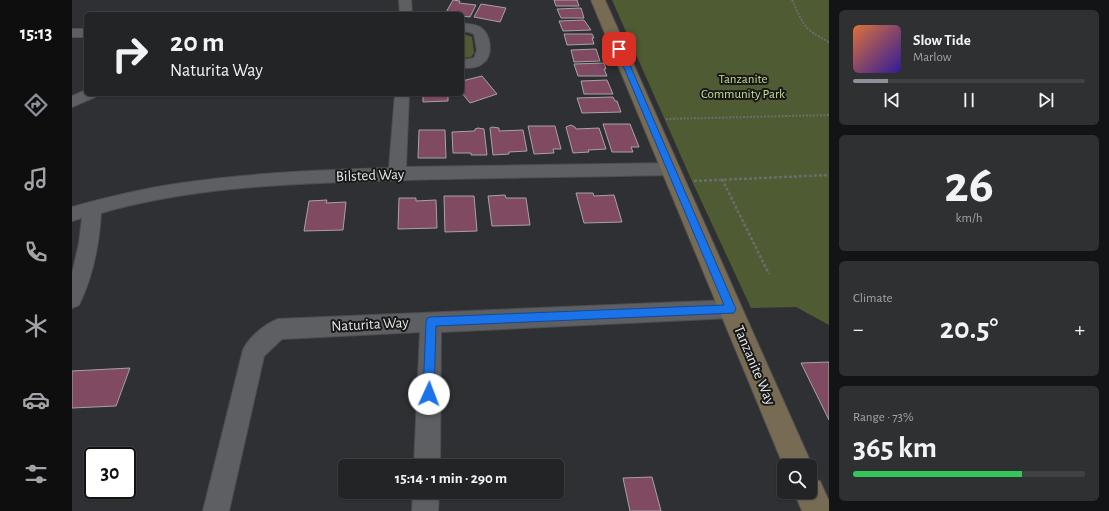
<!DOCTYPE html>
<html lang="en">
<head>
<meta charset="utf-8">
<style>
	body { margin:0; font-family:"Alegreya Sans",sans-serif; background:#2f3032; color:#f1f3f6; height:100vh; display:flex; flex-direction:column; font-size:15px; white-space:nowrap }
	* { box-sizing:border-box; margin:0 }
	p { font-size:13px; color:#a3a4a7 }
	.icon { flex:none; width:22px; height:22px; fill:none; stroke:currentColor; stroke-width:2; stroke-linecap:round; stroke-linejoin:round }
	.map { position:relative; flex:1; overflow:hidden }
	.panel { display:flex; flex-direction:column; gap:10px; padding:10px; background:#131415; width:280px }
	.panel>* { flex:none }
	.hud { position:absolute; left:12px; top:12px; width:380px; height:84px; border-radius:6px; box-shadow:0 1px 3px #0004,0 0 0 1px #404143; background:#232426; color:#f1f3f6; overflow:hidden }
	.fabs { position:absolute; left:705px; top:459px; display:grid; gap:8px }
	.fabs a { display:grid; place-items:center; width:40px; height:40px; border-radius:6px; background:#232426; box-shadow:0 1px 3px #0004,0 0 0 1px #404143; font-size:20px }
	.speed { position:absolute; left:12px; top:447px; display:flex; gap:8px; font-size:20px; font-weight:700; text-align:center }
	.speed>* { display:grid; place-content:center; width:52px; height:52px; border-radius:50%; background:#232426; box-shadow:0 1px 3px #0004,0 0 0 1px #404143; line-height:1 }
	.speed .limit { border:2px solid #111; border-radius:6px; background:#fff; color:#111 }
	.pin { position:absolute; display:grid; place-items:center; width:34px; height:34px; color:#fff; margin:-17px; border-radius:8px; box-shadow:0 2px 6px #0006 }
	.me { position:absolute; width:44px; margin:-22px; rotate:2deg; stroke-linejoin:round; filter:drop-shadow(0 0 3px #0008) }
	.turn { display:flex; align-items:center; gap:14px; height:84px; padding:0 20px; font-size:18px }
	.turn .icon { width:52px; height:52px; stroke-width:2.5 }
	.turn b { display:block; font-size:28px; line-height:34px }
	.big { font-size:30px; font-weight:700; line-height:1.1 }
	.panel .card { flex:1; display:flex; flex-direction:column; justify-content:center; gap:6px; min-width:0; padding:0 14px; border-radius:6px; background:#2f3032 }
	.panel .dial { align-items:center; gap:0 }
	.dial b { font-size:52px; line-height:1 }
	.song { display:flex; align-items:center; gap:12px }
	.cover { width:48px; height:48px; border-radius:6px; background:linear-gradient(135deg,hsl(20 70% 55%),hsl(250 70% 35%)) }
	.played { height:4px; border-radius:2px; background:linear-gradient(90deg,#8c9099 15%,#404143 15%) }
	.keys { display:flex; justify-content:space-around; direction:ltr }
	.heat { display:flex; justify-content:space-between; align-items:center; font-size:22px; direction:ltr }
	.charge { height:6px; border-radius:3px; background:linear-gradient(90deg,#34c759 73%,#404143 0) }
	.trip { position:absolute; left:266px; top:459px; width:226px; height:40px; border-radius:6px; background:#232426; box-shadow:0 1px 3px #0004,0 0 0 1px #404143; font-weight:700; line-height:40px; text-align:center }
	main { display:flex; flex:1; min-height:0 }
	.dock { display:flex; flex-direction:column; width:72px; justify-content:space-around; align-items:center; background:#0e0e0f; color:#a3a4a7 }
	.dock .icon { width:28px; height:28px }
	.dock .current { color:#8c9099 }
	.dock b { font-size:18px; color:#f1f3f6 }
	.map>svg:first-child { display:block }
	.green { fill:#4f5b33 }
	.building { fill:#804a62; stroke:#a7a3a5 }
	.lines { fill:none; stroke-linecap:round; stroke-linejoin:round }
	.street-casing { stroke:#4d4e50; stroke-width:2 }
	.secondary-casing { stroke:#4d4e50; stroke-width:2 }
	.path-far1 { stroke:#6b6c6e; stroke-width:2; stroke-dasharray:2 1.5; stroke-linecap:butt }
	.path { stroke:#6b6c6e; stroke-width:2.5; stroke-dasharray:3 2; stroke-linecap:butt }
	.street { fill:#5e5f62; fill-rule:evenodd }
	.secondary { fill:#776b54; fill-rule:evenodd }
	.route { fill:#1a73e8; stroke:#114b97 }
	.labels { text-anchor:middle; stroke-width:4; stroke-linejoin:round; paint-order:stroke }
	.far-park-label { font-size:13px; fill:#c5de8c; stroke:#181819 }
	.street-label { font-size:15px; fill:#e6e7e8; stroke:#181819 }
</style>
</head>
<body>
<main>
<nav class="dock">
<b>15:13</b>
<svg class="icon current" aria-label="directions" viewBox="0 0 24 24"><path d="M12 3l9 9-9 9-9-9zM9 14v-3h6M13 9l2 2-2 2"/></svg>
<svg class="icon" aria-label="music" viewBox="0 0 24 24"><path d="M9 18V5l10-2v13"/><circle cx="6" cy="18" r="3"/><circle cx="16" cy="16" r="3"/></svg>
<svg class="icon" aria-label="phone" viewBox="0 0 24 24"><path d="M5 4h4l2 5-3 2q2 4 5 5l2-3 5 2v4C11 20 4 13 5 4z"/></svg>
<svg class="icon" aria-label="climate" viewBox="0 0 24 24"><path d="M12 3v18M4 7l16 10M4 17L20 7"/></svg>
<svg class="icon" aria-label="car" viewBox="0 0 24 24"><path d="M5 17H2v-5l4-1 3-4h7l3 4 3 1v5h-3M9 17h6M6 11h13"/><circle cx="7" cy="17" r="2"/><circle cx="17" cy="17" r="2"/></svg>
<svg class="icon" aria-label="filters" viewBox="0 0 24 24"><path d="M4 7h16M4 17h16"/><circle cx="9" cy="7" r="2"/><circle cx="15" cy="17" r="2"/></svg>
</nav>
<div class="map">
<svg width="757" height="511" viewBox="0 0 757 511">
	<rect width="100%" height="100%" fill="#2f3033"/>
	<g class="green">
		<path d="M540,0H757V325L724,307L679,308L619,179Z"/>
		<path d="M390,33L400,37L402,53L399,57L390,58Z"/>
	</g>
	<g class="building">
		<path d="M381,0L388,1L387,3L404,5L398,17L390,16V14H373Z"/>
		<path d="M482,0H505L507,6H484Z"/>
		<path d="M409,4L434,8L428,22L402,17Z"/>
		<path d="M509,8L512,18H489L485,9Z"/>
		<path d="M512,20L519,30L491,31L487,21Z"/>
		<path d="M492,34H520L522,38H520L522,44L495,45Z"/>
		<path d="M524,49L528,61L502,62L499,50Z"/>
		<path d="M532,63L534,69H532L535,76H506L502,64Z"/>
		<path d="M410,76L425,94L398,103L390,93V81Z"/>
		<path d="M535,80L541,94H512L509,81Z"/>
		<path d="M351,94H376V101L351,102Z"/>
		<path d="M541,97L543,101H545L549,112L510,113L505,98Z"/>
		<path d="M531,124H558L567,147H559L561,152H540Z"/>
		<path d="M499,125L503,127L504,129L527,128L534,149L516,150L517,152L501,153L494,127Z"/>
		<path d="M456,126H483L489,149H481L482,153L462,154Z"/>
		<path d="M420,127L427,128V131L451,130L455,151L437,152V154L421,155L418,128Z"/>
		<path d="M406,128L412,129L415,155H399V153H381L380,132L403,131V129Z"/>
		<path d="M347,130H373L374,158H346Z"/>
		<path d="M504,193H521L522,196L542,195L550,222L512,223Z"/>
		<path d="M433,195L434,198H454L458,225L420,226L416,196Z"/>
		<path d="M372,196H402L405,231L373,232Z"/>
		<path d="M327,198H344V201L364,200L365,228L326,229Z"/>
		<path d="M255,200L254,203L274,202L271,230L232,231L237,201Z"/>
		<path d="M757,362V420L729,363Z"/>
		<path d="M58,368L44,406L0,408V371Z"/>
		<path d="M580,477L589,511H558L551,478Z"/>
	</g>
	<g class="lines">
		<defs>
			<g id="street">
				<path d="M327,0H339L340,14H328Z"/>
				<path d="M390,23C396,24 403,24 408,27C419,34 422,56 411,63C406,68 397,68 390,68V60L402,58L405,50L402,34L397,32L390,31Z"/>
				<rect x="0" y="29" width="14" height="8"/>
				<path d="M14,90V94H25L23,97L0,107V96Z"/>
				<path d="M323,94H337L334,167L600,163L606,165L608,169L606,173L600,175C499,177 399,178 298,181C208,184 116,188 29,213C27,246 21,276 7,305L0,308V274L7,243L10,218L0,221V207C36,197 73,188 110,183C179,173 248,170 317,168Z"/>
				<path d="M659,300L666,302L669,309L666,316L659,318L369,332L368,466H342L348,332L210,339L192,356L157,511H131L171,350C177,337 193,324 206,319Z"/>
				<path d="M341,492H367L366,511H340Z"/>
			</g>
			<g id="secondary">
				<path d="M519,0H533L736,456L740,466L738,472V466L712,467Z"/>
				<path d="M738,478L748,481L757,501V511H730L722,492H738Z"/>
			</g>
		</defs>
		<use href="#street" class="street-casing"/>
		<use href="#secondary" class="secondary-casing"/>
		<g class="path-far1">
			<path d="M720,0C732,25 731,29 757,42"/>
			<path d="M594,119L757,115"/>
		</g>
		<g class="path">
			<path d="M650,179L697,274"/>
			<path d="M622,181L757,175"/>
		</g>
		<use href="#street" class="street"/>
		<use href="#secondary" class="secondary"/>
	</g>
	<path class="route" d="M545,48L551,49L664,309L662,313L364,326L362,394L361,398L357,399L353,398L351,394L354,322L355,318L359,317L652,305L544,49Z"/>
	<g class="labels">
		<g class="far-park-label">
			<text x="671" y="83">Tanzanite<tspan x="671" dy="15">Community Park</tspan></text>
		</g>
		<g class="street-label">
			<text transform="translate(298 175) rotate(-2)" y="5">Bilsted Way</text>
			<text transform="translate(298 324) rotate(-3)" y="5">Naturita Way</text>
			<text transform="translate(683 365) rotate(67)" y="5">Tanzanite Way</text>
		</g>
	</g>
</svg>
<div class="fabs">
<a><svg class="icon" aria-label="search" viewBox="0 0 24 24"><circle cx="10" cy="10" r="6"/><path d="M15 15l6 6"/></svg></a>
</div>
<div class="speed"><div class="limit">30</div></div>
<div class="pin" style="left:547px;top:49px;background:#d93025"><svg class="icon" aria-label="arrive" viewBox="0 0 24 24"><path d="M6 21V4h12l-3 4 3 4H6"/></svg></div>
<svg class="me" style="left:357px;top:394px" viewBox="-20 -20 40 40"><circle r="19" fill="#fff"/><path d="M0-13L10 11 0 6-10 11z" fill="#1a73e8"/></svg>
<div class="trip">15:14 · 1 min · 290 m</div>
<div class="hud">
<div class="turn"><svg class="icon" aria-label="right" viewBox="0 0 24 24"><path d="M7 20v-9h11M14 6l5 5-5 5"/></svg><div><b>20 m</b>Naturita Way</div></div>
</div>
</div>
<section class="panel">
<div class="card">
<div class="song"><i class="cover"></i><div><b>Slow Tide</b><p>Marlow</p></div></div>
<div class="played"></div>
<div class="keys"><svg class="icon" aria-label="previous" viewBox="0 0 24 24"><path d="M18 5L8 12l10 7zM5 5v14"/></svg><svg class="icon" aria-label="pause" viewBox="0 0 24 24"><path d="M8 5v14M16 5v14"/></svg><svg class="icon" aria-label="next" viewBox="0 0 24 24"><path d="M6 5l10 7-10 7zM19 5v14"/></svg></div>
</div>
<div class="card dial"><b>26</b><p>km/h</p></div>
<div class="card"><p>Climate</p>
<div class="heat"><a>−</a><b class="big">20.5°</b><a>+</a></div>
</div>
<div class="card"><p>Range · 73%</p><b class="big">365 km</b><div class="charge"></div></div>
</section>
</main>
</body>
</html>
